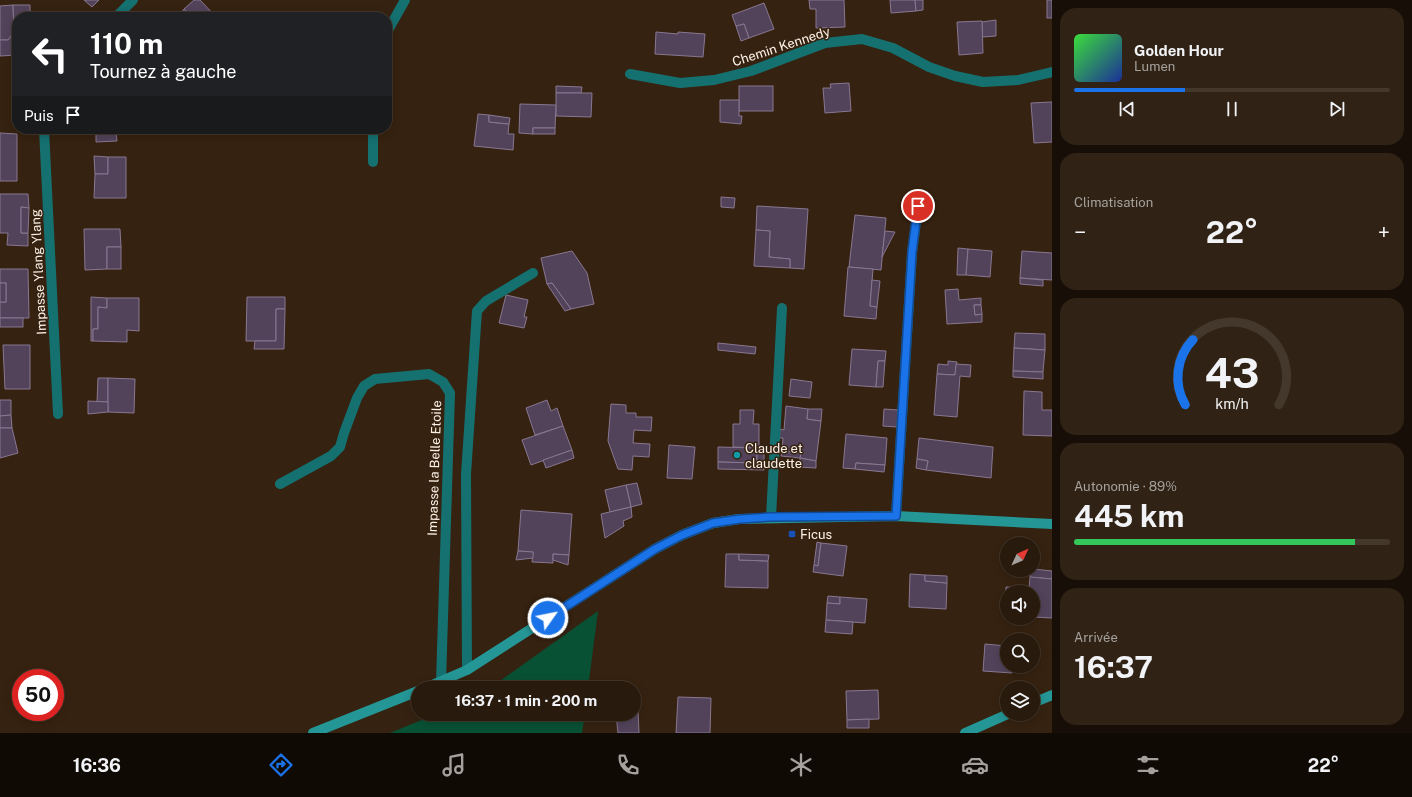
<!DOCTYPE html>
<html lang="fr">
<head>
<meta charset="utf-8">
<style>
	body { margin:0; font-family:"Public Sans",sans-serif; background:#302315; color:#f1f3f6; height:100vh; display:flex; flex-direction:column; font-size:15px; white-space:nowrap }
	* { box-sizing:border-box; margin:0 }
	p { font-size:13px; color:#a5a19d }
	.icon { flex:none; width:22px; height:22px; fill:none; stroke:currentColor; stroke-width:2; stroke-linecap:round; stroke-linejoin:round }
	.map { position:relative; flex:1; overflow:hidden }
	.sheet { display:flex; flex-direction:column; gap:8px; padding:8px; background:#160e07; width:360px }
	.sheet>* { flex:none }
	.guide { position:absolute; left:12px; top:12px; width:380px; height:122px; border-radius:16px; box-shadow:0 2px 10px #0003,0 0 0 1px #44382d; background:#202124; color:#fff; overflow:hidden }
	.needle { width:26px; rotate:46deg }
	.fabs { position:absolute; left:1000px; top:537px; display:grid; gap:8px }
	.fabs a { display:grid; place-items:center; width:40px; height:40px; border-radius:50%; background:#281a0c; box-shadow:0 2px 10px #0003,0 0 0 1px #44382d; font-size:20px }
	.speed { position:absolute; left:12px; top:669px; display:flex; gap:8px; font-size:20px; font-weight:700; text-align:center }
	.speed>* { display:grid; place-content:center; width:52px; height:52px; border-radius:50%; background:#281a0c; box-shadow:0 2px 10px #0003,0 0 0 1px #44382d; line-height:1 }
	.speed .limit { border:6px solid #d22; background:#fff; color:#111 }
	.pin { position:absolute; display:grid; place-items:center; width:34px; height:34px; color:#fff; margin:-17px; border:2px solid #fff; border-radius:50%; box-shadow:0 1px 4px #0007 }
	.me { position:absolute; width:44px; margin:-22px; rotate:57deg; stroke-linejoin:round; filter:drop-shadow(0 0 3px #0008) }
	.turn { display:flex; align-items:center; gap:14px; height:84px; padding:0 12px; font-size:18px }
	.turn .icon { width:52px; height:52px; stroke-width:2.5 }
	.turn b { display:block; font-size:28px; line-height:34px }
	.then { display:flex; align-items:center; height:38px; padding:0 12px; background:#0003; gap:8px; font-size:15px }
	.big { font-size:30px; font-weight:700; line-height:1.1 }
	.sheet .tile { flex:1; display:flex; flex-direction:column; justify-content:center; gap:6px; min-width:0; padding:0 14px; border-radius:16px; background:#302315 }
	.sheet .dial { align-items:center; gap:0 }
	.dial svg { height:104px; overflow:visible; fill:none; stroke:#44382d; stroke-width:7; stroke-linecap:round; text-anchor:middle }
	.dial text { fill:#f1f3f6; stroke:none }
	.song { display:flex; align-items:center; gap:12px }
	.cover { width:48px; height:48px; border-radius:6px; background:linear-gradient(135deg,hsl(120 70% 55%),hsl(230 70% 35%)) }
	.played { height:4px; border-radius:2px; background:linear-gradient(90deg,#1a73e8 35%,#44382d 35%) }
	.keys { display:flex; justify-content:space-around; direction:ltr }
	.heat { display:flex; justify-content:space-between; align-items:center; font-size:22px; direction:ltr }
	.charge { height:6px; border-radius:3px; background:linear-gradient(90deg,#34c759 89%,#44382d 0) }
	.trip { position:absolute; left:411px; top:681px; width:230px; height:40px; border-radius:20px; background:#281a0c; box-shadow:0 2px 10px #0003,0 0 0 1px #44382d; font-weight:700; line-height:40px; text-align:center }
	.menu { display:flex; height:64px; justify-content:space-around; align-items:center; background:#100a05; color:#a5a19d }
	.menu .icon { width:28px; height:28px }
	.menu .selected { color:#1a73e8 }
	.menu b { font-size:18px; color:#f1f3f6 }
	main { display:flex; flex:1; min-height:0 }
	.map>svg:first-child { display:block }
	.green { fill:#095135 }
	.building { fill:#52435a; stroke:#887791 }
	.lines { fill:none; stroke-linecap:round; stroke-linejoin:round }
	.minor { stroke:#157070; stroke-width:10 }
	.secondary { stroke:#259696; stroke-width:10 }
	.route-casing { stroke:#114b97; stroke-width:10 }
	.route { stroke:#1a73e8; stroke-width:7 }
	.culture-dot { fill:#0f9aa8; stroke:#362210; stroke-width:1.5 }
	.transit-dot { fill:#1a4fb4; stroke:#362210; stroke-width:1.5 }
	.labels { text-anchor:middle; stroke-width:3; stroke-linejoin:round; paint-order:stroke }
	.street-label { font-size:13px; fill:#fdf2e9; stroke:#362210 }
	.poi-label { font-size:13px; fill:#fdf2e9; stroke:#362210; text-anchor:start }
</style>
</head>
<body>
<main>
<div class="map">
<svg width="1052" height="733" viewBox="0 0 1052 733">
	<rect width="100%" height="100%" fill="#362210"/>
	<g class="green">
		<path d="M598,611L588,688H490Z"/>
		<path d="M436,714H585L582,733H390Z"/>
	</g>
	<g class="building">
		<path d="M84,0H99L92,7Z"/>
		<path d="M194,0H200L216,17H192L184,9Z"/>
		<path d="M809,0H844L845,27L816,28V9H810Z"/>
		<path d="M890,0H915L916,11L891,13Z"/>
		<path d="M915,0H923V10L916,11Z"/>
		<rect x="1047" y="0" width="5" height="18"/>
		<path d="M764,3L774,29L749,38L744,24L736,26L732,15Z"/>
		<path d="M13,5L14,32L8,40H0V6Z"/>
		<path d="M13,5H30V17H17V55L0,56V40H8L14,32Z"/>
		<path d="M184,9L192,17H177Z"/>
		<path d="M996,20V36L982,37V22Z"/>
		<path d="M982,21L983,53L959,55L957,22Z"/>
		<path d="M744,24L749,38L741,41L736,26Z"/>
		<path d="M656,32L678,34V32L705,34L703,57L655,54Z"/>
		<path d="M849,83L851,111L825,113L823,88H831L830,84Z"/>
		<path d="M556,86L582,87L581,93H556Z"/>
		<rect x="739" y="86" width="34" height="25"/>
		<path d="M556,93H592L591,117L556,116Z"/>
		<path d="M720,100H739V116H742L741,124L720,122Z"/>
		<path d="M1052,102V142L1034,143L1031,103Z"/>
		<path d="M520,104L556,105L555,128H533V134L519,133Z"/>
		<path d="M478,114L489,115V122L509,124L508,134H514L513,150L474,146Z"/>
		<path d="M489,115L510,118L509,124L489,122Z"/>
		<rect x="533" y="128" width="22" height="6"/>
		<path d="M96,129H120V132H116L117,141L96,142Z"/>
		<path d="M0,133L17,134V181H0Z"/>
		<path d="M94,156L108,157V174H95Z"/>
		<path d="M108,157H126V198H94L95,174H108Z"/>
		<path d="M0,194H28L29,208L21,207V233H28V246L7,245L8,233H0Z"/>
		<path d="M721,197L735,198L734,208L721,207Z"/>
		<path d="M757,206L808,209L804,269L790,268V259L769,257L770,231L756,230Z"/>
		<path d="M21,207L29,208L28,233H21Z"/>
		<path d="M855,215L886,218L881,270L849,267Z"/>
		<path d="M84,229H120L121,247H107V269L85,270Z"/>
		<path d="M756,230L770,231L769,257L790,259V268L754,266Z"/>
		<path d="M885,231L895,232L882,257Z"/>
		<rect x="107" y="247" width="14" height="22"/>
		<path d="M958,248L968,249L966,275H957Z"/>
		<path d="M968,249L992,251L990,277L966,275Z"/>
		<path d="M572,251L587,273L594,304L571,309L552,283L547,284L541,258Z"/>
		<path d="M1022,251L1052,253V280L1020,278Z"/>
		<path d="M848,267L873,269L870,306L877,307L876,319L844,316Z"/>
		<path d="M0,269H28L29,318H0V302H6V283H0Z"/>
		<path d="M1020,278L1043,280V286L1020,284Z"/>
		<path d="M872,280L880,281L877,307L870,306Z"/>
		<rect x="0" y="283" width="6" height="19"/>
		<path d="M552,283L571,309L565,311L547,284Z"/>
		<path d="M958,289L959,300L981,298V305H974L975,315L982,314V322L947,324L945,290Z"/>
		<path d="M506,295L528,300L524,317H527L524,328L499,323Z"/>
		<path d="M91,297L107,298V308L98,307V329H93V341H91Z"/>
		<path d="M247,297H285V309H276V341H246Z"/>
		<path d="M107,298H139V331L127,330V342L93,341V329H98V307L107,308Z"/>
		<path d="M974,305H981L982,314L975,315Z"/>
		<path d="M276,309H285L284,349H254L255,341H276Z"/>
		<rect x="0" y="318" width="23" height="9"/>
		<path d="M1015,333L1045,334V350L1014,348Z"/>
		<path d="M718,343L756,347L755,354L718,350Z"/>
		<path d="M3,345H30V389H5Z"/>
		<path d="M1014,348L1045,350L1043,372L1013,371Z"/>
		<path d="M852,349L886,351L885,361H878L876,387L849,385Z"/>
		<path d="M878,361H885L883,387H876Z"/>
		<path d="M948,361L957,362L955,375L937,374L938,364L948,365Z"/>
		<path d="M956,364L971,365L970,377L960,376L957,417L934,415L937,374L955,375Z"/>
		<path d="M1013,371L1043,372V379L1013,377Z"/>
		<path d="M98,378H108V402H97Z"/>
		<path d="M108,378L135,379L134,413L108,412Z"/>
		<path d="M791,379L812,382L810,398L789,396Z"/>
		<path d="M1024,391L1042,392V410H1052V436L1023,435Z"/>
		<path d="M0,400H11V415L0,416Z"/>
		<path d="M547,400L551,411L557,408L563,426L535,435L526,408Z"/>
		<path d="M88,401L108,402V412L88,414Z"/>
		<path d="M611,404L626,405V413H636V417H652L651,431L634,430L633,443L650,444L649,457L633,456L632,470L618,469L608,441Z"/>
		<path d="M786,406L808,409L807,419L821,421L816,461L800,458L801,453L782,451L783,438H779L780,429L784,430Z"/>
		<path d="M808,409H822L821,421L807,419Z"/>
		<path d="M884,409L898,410L897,427L883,426Z"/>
		<path d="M740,410H754L753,424H759V448L733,447V424H740Z"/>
		<path d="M11,415L12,428H0V416Z"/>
		<path d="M563,426L572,450L531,465L522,440Z"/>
		<path d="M0,428H12L18,453L0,458Z"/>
		<path d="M846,434L887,438L885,465L856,463L855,469L843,468Z"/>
		<path d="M919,438L993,447L991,478L926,470L928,461L917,459Z"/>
		<path d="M669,445L695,447L692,479L667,478Z"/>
		<path d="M718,447L757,448V463L718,462Z"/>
		<path d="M757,448H764V470L718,469V462L757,463Z"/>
		<path d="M572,450L574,458L546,468L543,460Z"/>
		<path d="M782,451L801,453L800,458L781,456Z"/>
		<path d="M800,458L816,461V468L799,467Z"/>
		<path d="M917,459L928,461L926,470L916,468Z"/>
		<path d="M856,463L885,465L884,472L855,469Z"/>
		<path d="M637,483L642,504L631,507L626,485Z"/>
		<path d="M626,485L631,507L610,512L605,490Z"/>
		<path d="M631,507L632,517L623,521L624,526L605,538L601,514Z"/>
		<path d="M521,510L572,514L569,555L553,554V563L532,562L533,552L518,551Z"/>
		<path d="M817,542L821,543L818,566L814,565Z"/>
		<path d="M821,543L847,546L843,576L813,572L814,565L818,566Z"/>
		<path d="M518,551L533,552V558L516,560Z"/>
		<path d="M553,554L569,555L568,565L553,560Z"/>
		<path d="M726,554H739V560L768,561V588L725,587Z"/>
		<path d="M739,554L769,555L768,561L739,560Z"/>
		<path d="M1033,569L1052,571V579L1030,577V570Z"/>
		<path d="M910,574L925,575V581L947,583L946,609L909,607Z"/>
		<path d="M925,575L947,576V583L925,581Z"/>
		<path d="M1030,577L1052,579V618L1033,617V592H1007V615H1004L1006,587L1029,588Z"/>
		<path d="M828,596L840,597V604L827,603Z"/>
		<path d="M840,597L867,599L865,623L826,620L827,603L840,604Z"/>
		<path d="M826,620L853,622L852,634L825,632Z"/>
		<path d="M985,644L1007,646V666H1013L1012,673L983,671Z"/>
		<path d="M878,690L879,719L847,720L846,691Z"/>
		<path d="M678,697L711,698L710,733H676Z"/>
		<path d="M634,709H638L639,733H618L616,714H634Z"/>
		<path d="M869,719V728H847V720Z"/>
	</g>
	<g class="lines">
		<g class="minor">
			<path d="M116,17L133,0"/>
			<path d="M387,32L405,0"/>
			<path d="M630,74L680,83L714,80L751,71L825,43L862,39L893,48L929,67L955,76L983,82L1018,80L1052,72"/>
			<path d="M44,129L58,414"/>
			<path d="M373,129V162"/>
			<path d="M280,484L331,456L340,447L344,433L357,398L364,386L375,379L429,374L443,382L450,393L441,682"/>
			<path d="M896,516L912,253L918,206"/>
			<path d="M771,517L782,308"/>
			<path d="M467,670L466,474L477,311L486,301L533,273"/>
		</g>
		<g class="secondary">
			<path d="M425,688L467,670L655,549L682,535L713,523L739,519L896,516L1052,524"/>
			<path d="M1033,703L1052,695"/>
			<path d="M313,733L418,691"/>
			<path d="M965,733L1008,714"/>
		</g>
	</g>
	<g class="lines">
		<defs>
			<path id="route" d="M548,618L655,549L682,535L713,523L740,519L771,517L896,516L912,252L918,206"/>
		</defs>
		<use href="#route" class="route-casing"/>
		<use href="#route" class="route"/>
	</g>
	<circle class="culture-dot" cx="737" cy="455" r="4"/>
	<rect class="transit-dot" x="788" y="530" width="8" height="8" rx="2"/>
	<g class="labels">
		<g class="street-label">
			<text transform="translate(781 46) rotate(-18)" y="5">Chemin Kennedy</text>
			<text transform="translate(38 272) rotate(-93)" y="5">Impasse Ylang Ylang</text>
			<text transform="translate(434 468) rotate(-88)" y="5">Impasse la Belle Etoile</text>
		</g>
		<g class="poi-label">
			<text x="745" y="453">Claude et<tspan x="745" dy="15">claudette</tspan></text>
			<text x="800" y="539">Ficus</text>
		</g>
	</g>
</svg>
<div class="fabs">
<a><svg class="needle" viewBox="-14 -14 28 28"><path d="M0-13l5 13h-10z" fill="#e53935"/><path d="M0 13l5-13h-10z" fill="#a5a19d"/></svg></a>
<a><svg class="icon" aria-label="sound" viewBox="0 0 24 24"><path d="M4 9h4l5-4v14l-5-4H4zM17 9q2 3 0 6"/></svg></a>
<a><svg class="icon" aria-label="search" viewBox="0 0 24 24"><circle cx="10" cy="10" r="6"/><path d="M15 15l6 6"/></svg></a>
<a><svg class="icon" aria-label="layers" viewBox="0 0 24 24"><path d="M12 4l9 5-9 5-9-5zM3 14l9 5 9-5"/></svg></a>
</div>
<div class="speed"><div class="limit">50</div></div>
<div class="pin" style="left:918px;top:206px;background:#d93025"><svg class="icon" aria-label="arrive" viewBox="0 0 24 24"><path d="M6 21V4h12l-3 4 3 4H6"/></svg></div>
<svg class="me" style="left:548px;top:618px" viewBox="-20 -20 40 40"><circle r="17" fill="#1a73e8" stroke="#fff" stroke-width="3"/><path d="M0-11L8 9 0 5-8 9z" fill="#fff"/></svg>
<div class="trip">16:37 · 1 min · 200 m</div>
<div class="guide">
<div class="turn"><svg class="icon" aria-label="left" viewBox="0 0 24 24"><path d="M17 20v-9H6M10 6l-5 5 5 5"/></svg><div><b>110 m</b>Tournez à gauche</div></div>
<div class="then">Puis<svg class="icon" aria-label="arrive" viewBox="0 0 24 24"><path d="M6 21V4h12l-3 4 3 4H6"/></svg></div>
</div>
</div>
<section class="sheet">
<div class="tile">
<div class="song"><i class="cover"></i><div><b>Golden Hour</b><p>Lumen</p></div></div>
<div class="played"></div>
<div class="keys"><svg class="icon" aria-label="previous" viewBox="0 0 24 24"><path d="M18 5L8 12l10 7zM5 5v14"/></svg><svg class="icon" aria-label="pause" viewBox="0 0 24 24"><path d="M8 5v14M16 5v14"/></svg><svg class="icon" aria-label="next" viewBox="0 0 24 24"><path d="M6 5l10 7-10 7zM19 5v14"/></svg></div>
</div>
<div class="tile"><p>Climatisation</p>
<div class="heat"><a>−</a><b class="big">22°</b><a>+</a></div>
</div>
<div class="tile dial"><svg viewBox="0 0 100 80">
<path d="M14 69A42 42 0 1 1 86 69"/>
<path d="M14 69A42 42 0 0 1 20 19" stroke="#1a73e8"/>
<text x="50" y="56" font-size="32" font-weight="700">43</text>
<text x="50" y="72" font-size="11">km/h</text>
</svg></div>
<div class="tile"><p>Autonomie · 89%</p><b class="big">445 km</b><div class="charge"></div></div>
<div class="tile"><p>Arrivée</p><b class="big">16:37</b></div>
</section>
</main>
<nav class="menu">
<b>16:36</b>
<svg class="icon selected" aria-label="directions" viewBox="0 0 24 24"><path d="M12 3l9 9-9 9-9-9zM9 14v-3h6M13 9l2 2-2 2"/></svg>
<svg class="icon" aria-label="music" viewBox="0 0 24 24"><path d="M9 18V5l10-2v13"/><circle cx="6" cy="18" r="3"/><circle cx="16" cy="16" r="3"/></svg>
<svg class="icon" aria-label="phone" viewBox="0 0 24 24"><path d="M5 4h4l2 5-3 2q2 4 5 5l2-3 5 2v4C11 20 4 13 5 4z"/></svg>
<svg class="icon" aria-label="climate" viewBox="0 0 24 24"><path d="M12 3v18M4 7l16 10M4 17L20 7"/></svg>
<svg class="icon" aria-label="car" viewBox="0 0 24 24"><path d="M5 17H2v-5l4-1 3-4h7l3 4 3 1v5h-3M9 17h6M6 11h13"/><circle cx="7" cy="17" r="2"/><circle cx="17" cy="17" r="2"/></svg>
<svg class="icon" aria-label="filters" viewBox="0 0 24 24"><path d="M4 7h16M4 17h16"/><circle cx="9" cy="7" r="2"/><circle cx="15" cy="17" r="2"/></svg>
<b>22°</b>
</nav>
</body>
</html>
